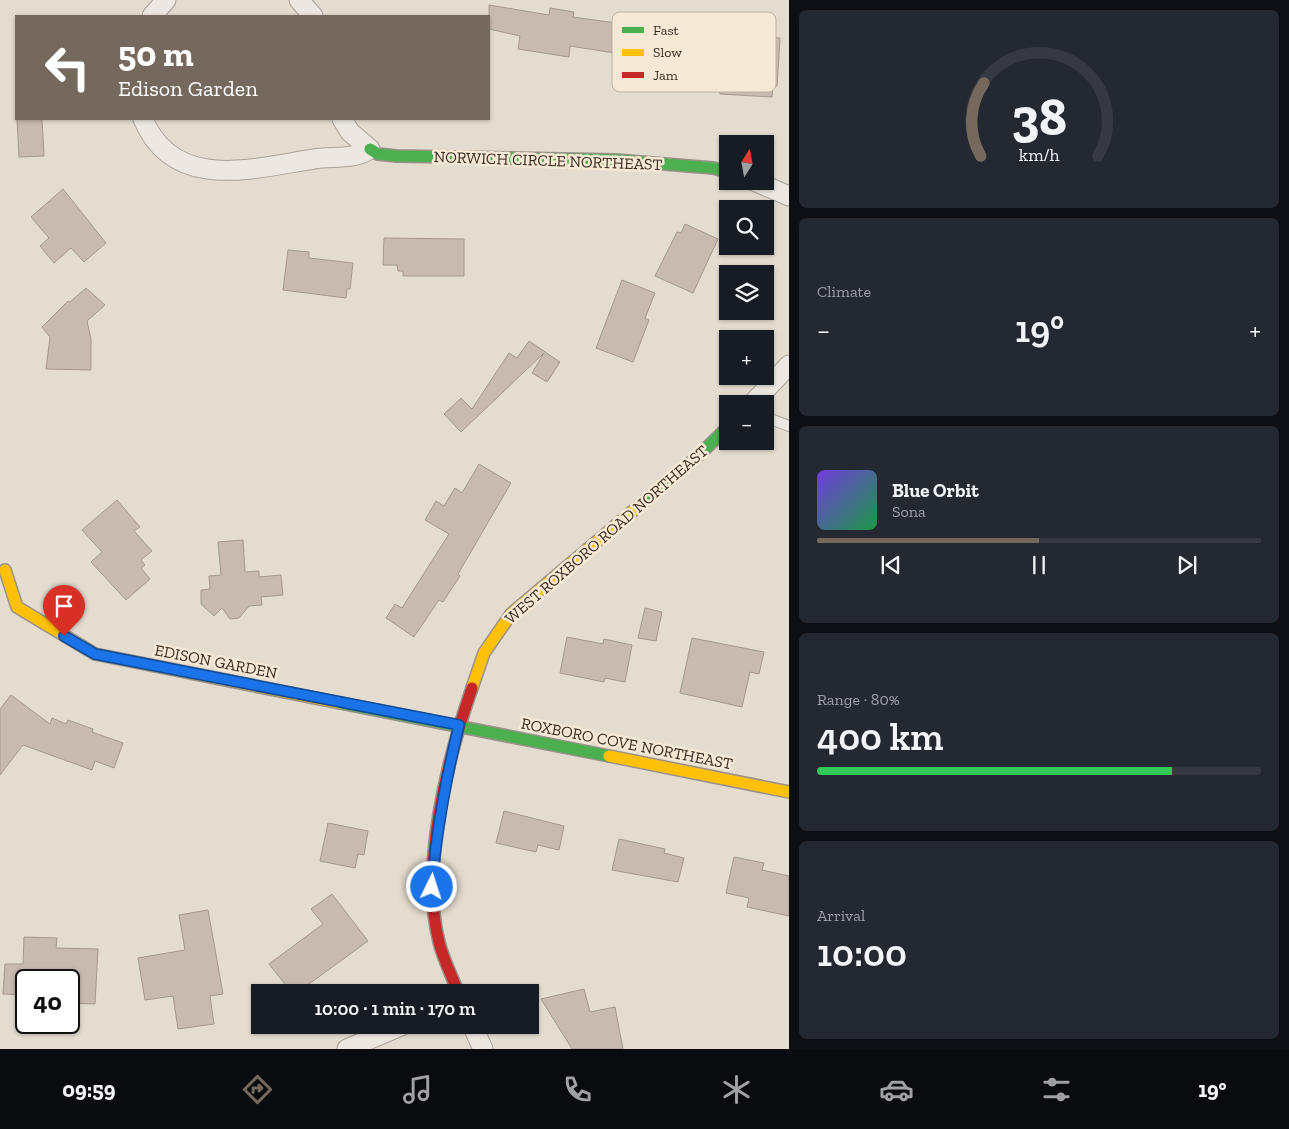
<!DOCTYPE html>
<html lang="en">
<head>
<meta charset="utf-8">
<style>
	body { margin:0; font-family:"Zilla Slab",serif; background:#242831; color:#f1f3f6; height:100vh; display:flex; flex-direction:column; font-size:19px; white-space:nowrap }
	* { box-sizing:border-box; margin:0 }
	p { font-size:16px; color:#9ea1a6 }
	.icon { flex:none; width:28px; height:28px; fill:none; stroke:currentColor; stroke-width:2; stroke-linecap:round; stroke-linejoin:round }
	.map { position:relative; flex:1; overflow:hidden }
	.drawer { display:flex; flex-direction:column; gap:10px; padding:10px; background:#0d0f14; width:500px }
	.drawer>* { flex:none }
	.banner { position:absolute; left:15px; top:15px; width:475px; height:105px; border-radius:0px; box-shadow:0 1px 4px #0004; background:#75685d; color:#fff; overflow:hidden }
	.needle { width:32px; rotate:11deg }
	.buttons { position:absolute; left:719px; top:135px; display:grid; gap:10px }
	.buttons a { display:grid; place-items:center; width:55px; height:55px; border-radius:0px; background:#171b24; box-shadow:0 1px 4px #0004; font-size:25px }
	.speed { position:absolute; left:15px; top:969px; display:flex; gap:10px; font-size:25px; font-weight:700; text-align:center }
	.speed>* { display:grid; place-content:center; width:65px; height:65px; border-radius:50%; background:#171b24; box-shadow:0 1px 4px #0004; line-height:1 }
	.speed .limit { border:2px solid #111; border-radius:8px; background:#fff; color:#111 }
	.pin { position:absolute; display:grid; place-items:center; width:42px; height:42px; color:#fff; margin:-51px -21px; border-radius:50% 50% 50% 0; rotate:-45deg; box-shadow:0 0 5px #0007 }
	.pin .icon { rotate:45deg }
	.me { position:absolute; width:55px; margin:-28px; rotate:4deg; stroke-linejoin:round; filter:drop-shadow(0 0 4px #0008) }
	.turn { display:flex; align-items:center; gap:18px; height:105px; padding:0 20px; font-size:22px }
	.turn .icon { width:65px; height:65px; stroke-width:2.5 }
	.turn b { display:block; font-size:35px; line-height:42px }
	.big { font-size:38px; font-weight:600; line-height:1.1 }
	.drawer .tile { flex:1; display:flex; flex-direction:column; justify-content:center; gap:8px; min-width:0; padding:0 18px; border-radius:8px; background:#242831 }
	.drawer .dial { align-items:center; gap:0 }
	.dial svg { height:130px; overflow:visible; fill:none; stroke:#363941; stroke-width:7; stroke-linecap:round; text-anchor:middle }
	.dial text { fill:#f1f3f6; stroke:none }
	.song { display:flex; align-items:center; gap:15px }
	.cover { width:60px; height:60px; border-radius:8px; background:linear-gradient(135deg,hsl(260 70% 55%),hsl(140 70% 35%)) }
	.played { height:5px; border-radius:2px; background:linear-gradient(90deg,#75685d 50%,#363941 50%) }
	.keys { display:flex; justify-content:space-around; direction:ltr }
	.heat { display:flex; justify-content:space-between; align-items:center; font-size:28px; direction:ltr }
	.charge { height:8px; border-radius:4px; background:linear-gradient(90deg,#34c759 80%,#363941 0) }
	.trip { position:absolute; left:251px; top:984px; width:288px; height:50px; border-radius:0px; background:#171b24; box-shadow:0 1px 4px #0004; font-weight:600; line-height:50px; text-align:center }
	.tab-bar { display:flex; height:80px; justify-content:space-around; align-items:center; background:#090b0e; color:#9ea1a6 }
	.tab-bar .icon { width:35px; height:35px }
	.tab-bar .on { color:#75685d }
	.tab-bar b { font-size:22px; color:#f1f3f6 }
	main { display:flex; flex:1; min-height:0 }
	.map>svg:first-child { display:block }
	.building { fill:#c8bab0; stroke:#a4988e }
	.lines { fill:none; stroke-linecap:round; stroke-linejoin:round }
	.lane-casing { stroke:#aaa197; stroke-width:12 }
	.street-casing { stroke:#aaa197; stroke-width:21 }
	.fast-casing { stroke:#999188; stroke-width:14 }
	.slow-casing { stroke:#999188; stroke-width:14 }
	.jam-casing { stroke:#999188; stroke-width:14 }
	.lane { stroke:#ece8e1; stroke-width:10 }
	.street { stroke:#ece8e1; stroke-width:19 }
	.fast { stroke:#4caf50; stroke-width:11 }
	.slow { stroke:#ffc107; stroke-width:11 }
	.jam { stroke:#c62828; stroke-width:11 }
	.route-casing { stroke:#114b97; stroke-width:12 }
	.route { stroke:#1a73e8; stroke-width:9 }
	.labels { text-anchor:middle; stroke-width:5; stroke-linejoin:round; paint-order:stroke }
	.street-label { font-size:16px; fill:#392a20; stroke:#f5e9d6 }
	.key { fill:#f5e9d6; stroke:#bdb09f; stroke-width:1 }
	.key-label { font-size:14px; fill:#392a20 }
</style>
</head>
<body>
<main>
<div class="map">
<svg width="789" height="1049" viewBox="0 0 789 1049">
	<rect width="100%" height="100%" fill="#e4dccf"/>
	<g class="building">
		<path d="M489,5L549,15L550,8L574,12L573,17L623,24V21L688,25L687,37H693L690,87L663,85L665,64L634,62V58L621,57V54L570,46L569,57L518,49L520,36L489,29Z"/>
		<path d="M760,37L780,38L777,86L773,85L772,97L720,94L708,39L759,43Z"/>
		<path d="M17,119H42L44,156L19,157Z"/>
		<path d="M63,189L106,243L84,262L71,248L54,263L40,246L49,238L31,217Z"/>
		<path d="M685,224L718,239L693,293L655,276L677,232L681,233Z"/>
		<path d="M384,238L464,239V276H403V271H398L397,265H383Z"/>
		<path d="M288,250L309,252V258L353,263L350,289H347L346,298L283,290Z"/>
		<path d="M622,280L655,293L645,318L649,320L633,362L596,348Z"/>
		<path d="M86,288L105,305L87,321L91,339V370L46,369L50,337L42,327L68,301L70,302Z"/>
		<path d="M529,341L560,362L547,382L532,373L544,353L461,432L444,414L461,398L472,409L509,353L517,358Z"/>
		<path d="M479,464L511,483L458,574L460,576L443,602L439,600L414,637L386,618L395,604L402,608L449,534L425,520L436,501L444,506L455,488L462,493Z"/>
		<path d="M117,500L140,527L134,531L152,551L141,560L145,565L141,568L150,579L126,600L91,562L102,552L82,530Z"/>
		<path d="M243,540L245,572L259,571V577L281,575L283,595L261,597L262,605L249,606L239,618L230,619L222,608L214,616L201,604V590L210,589L209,576L221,575L218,542Z"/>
		<path d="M645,608L662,612L656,641L638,638Z"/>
		<path d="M567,637L603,644L604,639L632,645L625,682L605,678L604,682L560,673Z"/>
		<path d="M692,638L764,652L759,674L750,672L742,707L680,693Z"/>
		<path d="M11,695L50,724L52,718L66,724L68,720L93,729L92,732L123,743L114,768L95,761L92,770L23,745L0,775V709Z"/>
		<path d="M504,811L564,826L559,850L538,845L536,852L496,843Z"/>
		<path d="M328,823L368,831L364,855L358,854L355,868L320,861Z"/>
		<path d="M619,839L665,849L664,853L684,858L678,882L612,870Z"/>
		<path d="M734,857L764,863L762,870L789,876V916L747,907L749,898L726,893Z"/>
		<path d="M332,894L368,941L298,992H291L269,964L323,924L311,909Z"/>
		<path d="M208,910L223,994L210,996L214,1024L178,1029L173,996L145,1000L138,958L185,950L179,915Z"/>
		<path d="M24,937L57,938L56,948L98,949L95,1004L69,1003V980H26V995L3,994L5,964H23Z"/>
		<path d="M584,989L590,1012L615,1007L623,1049H572L541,999Z"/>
	</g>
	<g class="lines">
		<defs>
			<path id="lane" d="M765,417L789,426"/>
			<g id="street">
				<path d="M299,0L313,16"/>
				<path d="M152,16L166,0"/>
				<path d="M143,119C174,193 254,168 314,159C331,156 355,160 370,149L350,132L342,119"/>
				<path d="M754,181L789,196"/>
				<path d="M752,404L789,365"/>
				<path d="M472,1025L483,1049"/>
				<path d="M347,1049L403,1025"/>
			</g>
			<g id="fast">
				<path d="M370,149L378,154L397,156L616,160L713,168L728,172"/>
				<path d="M640,505L698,456L728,427"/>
				<path d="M340,703L609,756"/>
			</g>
			<g id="slow">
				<path d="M5,570L17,607L95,654L340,703"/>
				<path d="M472,688L484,653L511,614L640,505"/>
				<path d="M609,756L789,792"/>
			</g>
			<path id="jam" d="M458,992C452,976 443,959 439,942C420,868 447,760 472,688"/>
		</defs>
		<use href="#lane" class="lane-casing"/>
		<use href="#street" class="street-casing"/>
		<use href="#fast" class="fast-casing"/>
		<use href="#slow" class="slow-casing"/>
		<use href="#jam" class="jam-casing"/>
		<use href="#lane" class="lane"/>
		<use href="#street" class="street"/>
		<use href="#fast" class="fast"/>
		<use href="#slow" class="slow"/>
		<use href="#jam" class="jam"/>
	</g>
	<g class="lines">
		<defs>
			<path id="route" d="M64,636L95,654L459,725C446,779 436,832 432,887"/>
		</defs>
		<use href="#route" class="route-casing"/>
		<use href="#route" class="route"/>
	</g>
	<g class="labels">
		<g class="street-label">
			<text transform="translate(548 160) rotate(2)" y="6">NORWICH CIRCLE NORTHEAST</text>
			<text transform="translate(606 534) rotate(-41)" y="6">WEST ROXBORO ROAD NORTHEAST</text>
			<text transform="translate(216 661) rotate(11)" y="6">EDISON GARDEN</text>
			<text transform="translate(627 743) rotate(11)" y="6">ROXBORO COVE NORTHEAST</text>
		</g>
	</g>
	<rect x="612" y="12" width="164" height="80" rx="8" class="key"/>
	<rect x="622" y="27" width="22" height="6" fill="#4caf50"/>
	<rect x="622" y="49" width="22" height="7" fill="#ffc107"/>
	<rect x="622" y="72" width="22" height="6" fill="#c62828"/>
	<g class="key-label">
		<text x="653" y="35">Fast</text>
		<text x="653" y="57">Slow</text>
		<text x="653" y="80">Jam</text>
	</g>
</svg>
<div class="buttons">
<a><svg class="needle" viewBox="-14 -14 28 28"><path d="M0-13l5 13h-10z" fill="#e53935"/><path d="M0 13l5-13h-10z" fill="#9ea1a6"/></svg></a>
<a><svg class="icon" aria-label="search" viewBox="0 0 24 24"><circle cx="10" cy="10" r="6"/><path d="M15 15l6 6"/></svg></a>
<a><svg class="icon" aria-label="layers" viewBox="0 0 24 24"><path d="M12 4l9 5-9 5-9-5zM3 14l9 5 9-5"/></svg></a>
<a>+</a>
<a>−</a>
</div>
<div class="speed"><div class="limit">40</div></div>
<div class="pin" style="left:64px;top:636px;background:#d93025"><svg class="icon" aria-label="arrive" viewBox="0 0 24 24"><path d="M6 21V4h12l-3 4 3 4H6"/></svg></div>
<svg class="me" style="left:432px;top:887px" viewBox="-20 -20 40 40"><circle r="17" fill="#1a73e8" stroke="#fff" stroke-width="3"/><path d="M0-11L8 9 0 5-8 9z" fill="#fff"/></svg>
<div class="trip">10:00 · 1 min · 170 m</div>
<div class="banner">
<div class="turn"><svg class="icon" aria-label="left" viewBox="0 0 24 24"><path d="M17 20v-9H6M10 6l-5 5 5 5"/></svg><div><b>50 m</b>Edison Garden</div></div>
</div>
</div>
<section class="drawer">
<div class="tile dial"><svg viewBox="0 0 100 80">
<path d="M14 69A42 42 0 1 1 86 69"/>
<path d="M14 69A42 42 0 0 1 16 24" stroke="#75685d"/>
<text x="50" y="56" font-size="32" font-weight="700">38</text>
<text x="50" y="72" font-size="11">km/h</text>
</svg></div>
<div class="tile"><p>Climate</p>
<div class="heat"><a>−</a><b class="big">19°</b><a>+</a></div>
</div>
<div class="tile">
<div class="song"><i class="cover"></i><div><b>Blue Orbit</b><p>Sona</p></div></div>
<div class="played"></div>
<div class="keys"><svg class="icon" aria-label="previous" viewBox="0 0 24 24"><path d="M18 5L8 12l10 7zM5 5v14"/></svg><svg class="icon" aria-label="pause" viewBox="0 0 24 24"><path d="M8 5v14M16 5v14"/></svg><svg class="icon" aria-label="next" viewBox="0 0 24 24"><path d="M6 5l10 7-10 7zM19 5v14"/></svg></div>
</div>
<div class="tile"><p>Range · 80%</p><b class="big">400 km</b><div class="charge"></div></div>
<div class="tile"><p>Arrival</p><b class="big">10:00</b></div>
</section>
</main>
<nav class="tab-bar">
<b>09:59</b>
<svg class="icon on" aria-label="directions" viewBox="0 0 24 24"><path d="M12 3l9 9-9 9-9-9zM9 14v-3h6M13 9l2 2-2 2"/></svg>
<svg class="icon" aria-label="music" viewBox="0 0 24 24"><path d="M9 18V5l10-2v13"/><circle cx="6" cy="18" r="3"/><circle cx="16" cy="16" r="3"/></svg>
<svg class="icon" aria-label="phone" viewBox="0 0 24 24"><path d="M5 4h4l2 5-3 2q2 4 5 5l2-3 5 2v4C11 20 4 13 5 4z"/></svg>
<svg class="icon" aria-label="climate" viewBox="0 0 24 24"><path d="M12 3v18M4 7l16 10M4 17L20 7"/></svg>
<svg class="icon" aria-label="car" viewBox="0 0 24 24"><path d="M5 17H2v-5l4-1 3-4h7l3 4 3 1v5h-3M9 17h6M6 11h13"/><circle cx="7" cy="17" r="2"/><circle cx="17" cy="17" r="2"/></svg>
<svg class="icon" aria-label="filters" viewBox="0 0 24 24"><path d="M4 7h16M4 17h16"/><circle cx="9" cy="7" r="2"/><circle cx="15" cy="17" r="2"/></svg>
<b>19°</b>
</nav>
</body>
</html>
